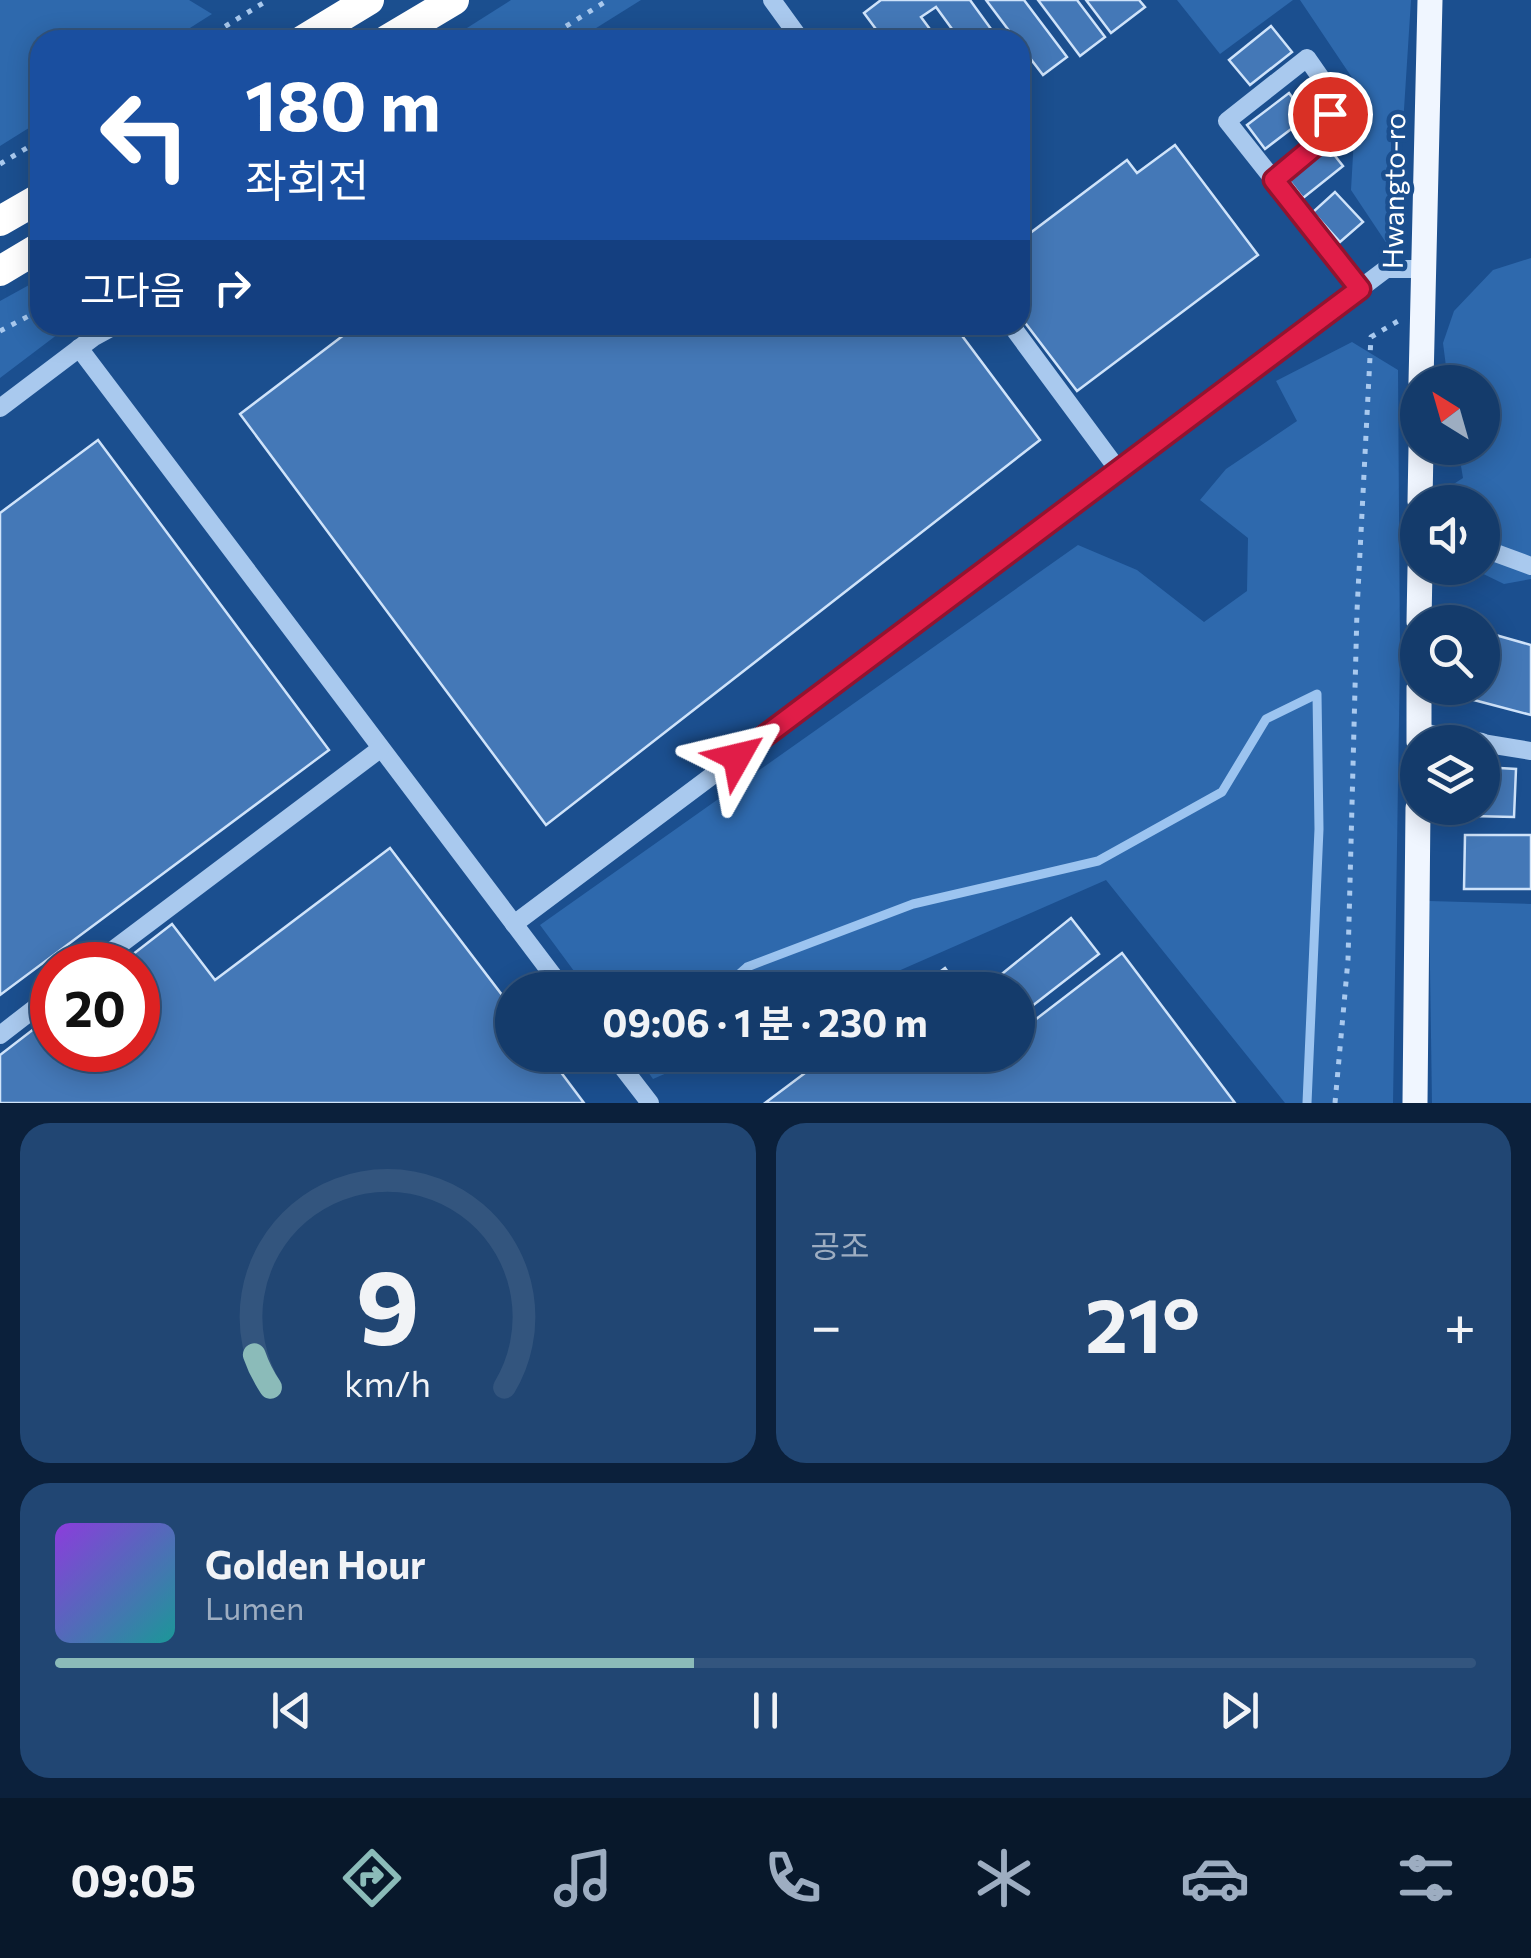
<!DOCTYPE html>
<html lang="ko">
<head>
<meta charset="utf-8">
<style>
	body { margin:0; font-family:Commissioner,"Noto Sans KR",sans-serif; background:#214673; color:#f1f3f6; height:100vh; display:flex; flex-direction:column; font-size:38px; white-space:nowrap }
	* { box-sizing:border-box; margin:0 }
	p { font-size:32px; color:#9dadc1 }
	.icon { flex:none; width:55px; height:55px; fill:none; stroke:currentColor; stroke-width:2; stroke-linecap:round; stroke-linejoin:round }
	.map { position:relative; height:1103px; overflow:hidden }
	.side { display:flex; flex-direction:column; gap:20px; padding:20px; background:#0b203b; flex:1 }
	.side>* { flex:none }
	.top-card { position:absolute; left:30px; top:30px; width:1000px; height:305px; border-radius:30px; box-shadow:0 5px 25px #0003,0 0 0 2px #33557e; background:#1a4fa0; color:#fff; overflow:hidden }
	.needle { width:65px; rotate:323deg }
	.fabs { position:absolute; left:1400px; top:365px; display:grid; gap:20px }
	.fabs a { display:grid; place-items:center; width:100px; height:100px; border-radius:50%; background:#143b6b; box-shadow:0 5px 25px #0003,0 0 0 2px #33557e; font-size:50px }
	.speed { position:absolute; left:30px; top:942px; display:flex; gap:20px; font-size:50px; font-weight:700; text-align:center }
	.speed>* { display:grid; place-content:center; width:130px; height:130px; border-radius:50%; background:#143b6b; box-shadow:0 5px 25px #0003,0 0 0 2px #33557e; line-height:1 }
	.speed .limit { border:15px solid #d22; background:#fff; color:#111 }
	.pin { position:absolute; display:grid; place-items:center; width:85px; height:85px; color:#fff; margin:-42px; border:5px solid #fff; border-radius:50%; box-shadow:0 2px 10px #0007 }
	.me { position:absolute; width:110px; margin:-55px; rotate:53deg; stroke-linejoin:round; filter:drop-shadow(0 0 8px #0008) }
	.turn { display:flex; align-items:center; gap:35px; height:210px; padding:0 50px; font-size:45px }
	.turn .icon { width:130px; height:130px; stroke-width:2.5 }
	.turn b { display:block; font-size:70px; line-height:85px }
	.then { display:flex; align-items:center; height:95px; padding:0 50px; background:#0003; gap:20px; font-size:38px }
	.big { font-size:75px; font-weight:700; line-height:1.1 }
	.side .tile { flex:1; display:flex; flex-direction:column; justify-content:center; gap:15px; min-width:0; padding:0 35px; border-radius:30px; background:#214673 }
	.side .dial { align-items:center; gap:0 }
	.dial svg { height:260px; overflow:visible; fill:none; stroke:#33557e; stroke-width:7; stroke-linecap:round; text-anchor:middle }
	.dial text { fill:#f1f3f6; stroke:none }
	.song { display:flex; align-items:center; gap:30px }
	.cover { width:120px; height:120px; border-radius:15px; background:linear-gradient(135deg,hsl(270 70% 55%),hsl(180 70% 35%)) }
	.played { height:10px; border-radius:5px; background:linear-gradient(90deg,#8bbbb9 45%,#33557e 45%) }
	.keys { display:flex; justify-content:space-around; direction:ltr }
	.heat { display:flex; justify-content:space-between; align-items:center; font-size:55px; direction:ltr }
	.side .tiles { flex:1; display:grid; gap:20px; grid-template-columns:1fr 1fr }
	.tile:last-child { grid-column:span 2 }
	.trip { position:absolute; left:495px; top:972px; width:540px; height:100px; border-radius:50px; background:#143b6b; box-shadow:0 5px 25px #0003,0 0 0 2px #33557e; font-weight:700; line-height:100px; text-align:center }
	.dock { display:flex; height:160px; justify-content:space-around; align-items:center; background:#08182b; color:#9dadc1 }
	.dock .icon { width:70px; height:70px }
	.dock .selected { color:#8bbbb9 }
	.dock b { font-size:45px; color:#f1f3f6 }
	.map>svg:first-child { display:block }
	.green { fill:#2e69ad }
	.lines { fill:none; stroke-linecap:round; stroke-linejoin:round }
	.stream { stroke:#9cc4f0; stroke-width:9 }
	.building { fill:#4478b7; stroke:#cfe3fa; stroke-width:2.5 }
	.path { stroke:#a9c9ee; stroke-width:5; stroke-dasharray:5 8; stroke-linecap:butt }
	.minor { stroke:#a9c9ee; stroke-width:18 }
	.major { stroke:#f0f6ff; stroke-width:25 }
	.highway { stroke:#fff; stroke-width:30 }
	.route-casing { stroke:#92132f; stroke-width:25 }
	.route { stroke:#e11d48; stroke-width:18 }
	.labels { text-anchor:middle; stroke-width:9; stroke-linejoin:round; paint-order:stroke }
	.street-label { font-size:28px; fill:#fff; stroke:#1b4f8f }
</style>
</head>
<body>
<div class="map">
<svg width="1531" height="1103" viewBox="0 0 1531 1103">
	<rect width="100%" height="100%" fill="#1b4f8f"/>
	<g class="green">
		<path d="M0,0H189L212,14L171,40H40V121L0,146Z"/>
		<path d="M511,0H641L577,40H448Z"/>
		<path d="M1177,0H1293L1220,54Z"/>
		<path d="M1300,0H1411L1400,172L1391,250L1351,190L1357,85Z"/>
		<path d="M1531,258V579L1504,584L1471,568H1482V502H1439L1438,494L1463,478L1458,448H1482V382H1448L1443,343L1454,311L1493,270Z"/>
		<path d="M40,279V325H70L0,378V301Z"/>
		<path d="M1352,342L1398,370L1400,655L1393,1103H1285L1106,880L855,990H588L540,925L1078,545L1137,570L1204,622L1247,591L1248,538L1200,500L1226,469L1297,421L1276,381Z"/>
		<path d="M1429,901L1531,904V1103H1432Z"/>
		<path d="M636,1055H708L653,1079Z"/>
	</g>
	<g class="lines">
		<path class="stream" d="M721,990L747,967L913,904L1098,861L1222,792L1266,719L1317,694L1319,829L1307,1103"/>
	</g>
	<g class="building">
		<path d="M881,0H970L999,40H960L936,7L921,17L938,40H901L897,35L884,40L864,13Z"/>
		<path d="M986,0H1024L1067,57L1043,75L1020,45V40H1016Z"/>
		<path d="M1038,0H1077L1105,37L1080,56Z"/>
		<path d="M1086,0H1139L1145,7L1111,33Z"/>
		<path d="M1271,26L1292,52L1250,85L1229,60Z"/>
		<path d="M1289,93L1307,117L1265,149L1247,125Z"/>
		<path d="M1324,142L1343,166L1303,198L1284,174Z"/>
		<path d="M1175,145L1258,255L1077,391L1020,316L1021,240L1127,160L1137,173Z"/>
		<path d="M1335,192L1363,222L1340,242L1313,212Z"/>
		<path d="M357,325H954L1040,440L546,825L240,414Z"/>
		<path d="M98,440L329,750L0,995V513Z"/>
		<path d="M1492,634L1531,645V715L1474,700L1477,688H1482V668Z"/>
		<path d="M1482,767L1516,769L1514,817L1471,816L1472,808H1482Z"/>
		<path d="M1465,835H1531V889H1464Z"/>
		<path d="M390,848L512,1008V1055H548L584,1103H0V1055L52,1015V1050H138V965H119L172,924L215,980Z"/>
		<path d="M1071,918L1099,954L1018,1017V990H982Z"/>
		<path d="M1122,953L1235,1103H765L829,1055H1018V1033Z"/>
		<path d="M945,968L961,990H915Z"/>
	</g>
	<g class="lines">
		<g class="path">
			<path d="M203,40L268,0"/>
			<path d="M544,40L608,0"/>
			<path d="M0,164L40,140"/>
			<path d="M0,331L40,310"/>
			<path d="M1335,1103L1348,960L1357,611L1371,337L1398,321"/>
		</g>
		<g class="minor">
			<path d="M772,0L801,40"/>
			<path d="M1274,180L1328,135L1332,94L1307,58L1227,121L1360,289"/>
			<path d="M79,348L564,990"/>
			<path d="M0,408L94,337L116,325"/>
			<path d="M1119,471L1386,269H1423"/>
			<path d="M1482,548L1531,566"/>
			<path d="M1419,732L1482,742"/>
			<path d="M1482,743L1531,751"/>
			<path d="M514,924L1119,471L1011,325"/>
			<path d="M93,965L380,749"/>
			<path d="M0,1035L52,995"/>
			<path d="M613,1055L650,1103"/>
		</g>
		<g class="major">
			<path d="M1421,382L1430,0"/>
			<path d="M1420,502L1421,448"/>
			<path d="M1419,622L1420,568"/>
			<path d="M1419,742V688"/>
			<path d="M1415,1103L1418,808"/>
		</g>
		<g class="highway">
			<path d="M303,40L369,0"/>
			<path d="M387,40L454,0"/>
			<path d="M0,221L40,198"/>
			<path d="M0,271L40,247"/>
		</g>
	</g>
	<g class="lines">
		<defs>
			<path id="route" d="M737,757L1360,289L1274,180L1328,135L1330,114"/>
		</defs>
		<use href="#route" class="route-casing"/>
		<use href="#route" class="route"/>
	</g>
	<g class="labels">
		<g class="street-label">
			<text transform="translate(1394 191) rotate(-89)" y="10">Hwangto-ro</text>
		</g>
	</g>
</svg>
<div class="fabs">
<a><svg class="needle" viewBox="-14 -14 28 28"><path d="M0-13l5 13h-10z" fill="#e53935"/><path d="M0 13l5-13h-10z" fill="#9dadc1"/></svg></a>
<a><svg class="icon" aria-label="sound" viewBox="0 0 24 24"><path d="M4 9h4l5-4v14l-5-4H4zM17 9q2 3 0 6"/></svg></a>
<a><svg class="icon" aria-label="search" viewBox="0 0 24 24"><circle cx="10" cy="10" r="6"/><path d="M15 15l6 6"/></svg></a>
<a><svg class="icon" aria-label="layers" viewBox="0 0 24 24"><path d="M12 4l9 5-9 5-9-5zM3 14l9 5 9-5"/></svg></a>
</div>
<div class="speed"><div class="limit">20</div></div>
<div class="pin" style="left:1330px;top:114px;background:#d93025"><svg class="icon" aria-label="arrive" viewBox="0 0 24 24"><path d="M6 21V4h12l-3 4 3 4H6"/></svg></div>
<svg class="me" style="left:737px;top:757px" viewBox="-20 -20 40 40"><path d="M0-17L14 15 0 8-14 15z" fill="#e11d48" stroke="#fff" stroke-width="4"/></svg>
<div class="trip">09:06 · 1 분 · 230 m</div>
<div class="top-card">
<div class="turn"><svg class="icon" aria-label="left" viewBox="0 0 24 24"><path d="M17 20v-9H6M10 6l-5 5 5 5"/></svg><div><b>180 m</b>좌회전</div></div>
<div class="then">그다음<svg class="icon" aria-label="right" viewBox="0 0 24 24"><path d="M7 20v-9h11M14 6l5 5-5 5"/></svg></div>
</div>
</div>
<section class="side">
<div class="tiles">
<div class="tile dial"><svg viewBox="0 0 100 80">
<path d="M14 69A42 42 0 1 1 86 69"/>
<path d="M14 69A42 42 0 0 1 9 59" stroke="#8bbbb9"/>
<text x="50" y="56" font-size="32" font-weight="700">9</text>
<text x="50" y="72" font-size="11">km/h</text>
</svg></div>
<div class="tile"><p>공조</p>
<div class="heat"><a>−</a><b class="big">21°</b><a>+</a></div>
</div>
<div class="tile">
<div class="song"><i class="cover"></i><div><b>Golden Hour</b><p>Lumen</p></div></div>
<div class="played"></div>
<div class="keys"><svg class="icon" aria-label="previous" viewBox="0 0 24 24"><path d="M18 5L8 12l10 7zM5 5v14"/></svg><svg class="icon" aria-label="pause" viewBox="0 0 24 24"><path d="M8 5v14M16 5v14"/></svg><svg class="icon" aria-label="next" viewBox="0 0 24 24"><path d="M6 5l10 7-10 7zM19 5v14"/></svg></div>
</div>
</div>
</section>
<nav class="dock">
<b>09:05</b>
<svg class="icon selected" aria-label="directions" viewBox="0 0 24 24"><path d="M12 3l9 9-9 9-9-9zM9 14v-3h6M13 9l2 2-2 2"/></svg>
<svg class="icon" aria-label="music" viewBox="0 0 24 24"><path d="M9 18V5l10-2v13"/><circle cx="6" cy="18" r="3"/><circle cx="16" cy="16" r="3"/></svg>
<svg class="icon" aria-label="phone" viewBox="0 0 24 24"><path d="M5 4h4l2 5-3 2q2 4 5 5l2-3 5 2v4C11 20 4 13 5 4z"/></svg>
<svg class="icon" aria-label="climate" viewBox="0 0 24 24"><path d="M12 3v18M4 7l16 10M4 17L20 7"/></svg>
<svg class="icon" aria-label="car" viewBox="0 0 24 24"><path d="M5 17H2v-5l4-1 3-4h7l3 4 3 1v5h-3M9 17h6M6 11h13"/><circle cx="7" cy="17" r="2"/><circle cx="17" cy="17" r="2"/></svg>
<svg class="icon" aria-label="filters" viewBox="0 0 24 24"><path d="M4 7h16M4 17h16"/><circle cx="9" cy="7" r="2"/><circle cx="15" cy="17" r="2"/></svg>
</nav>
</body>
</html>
